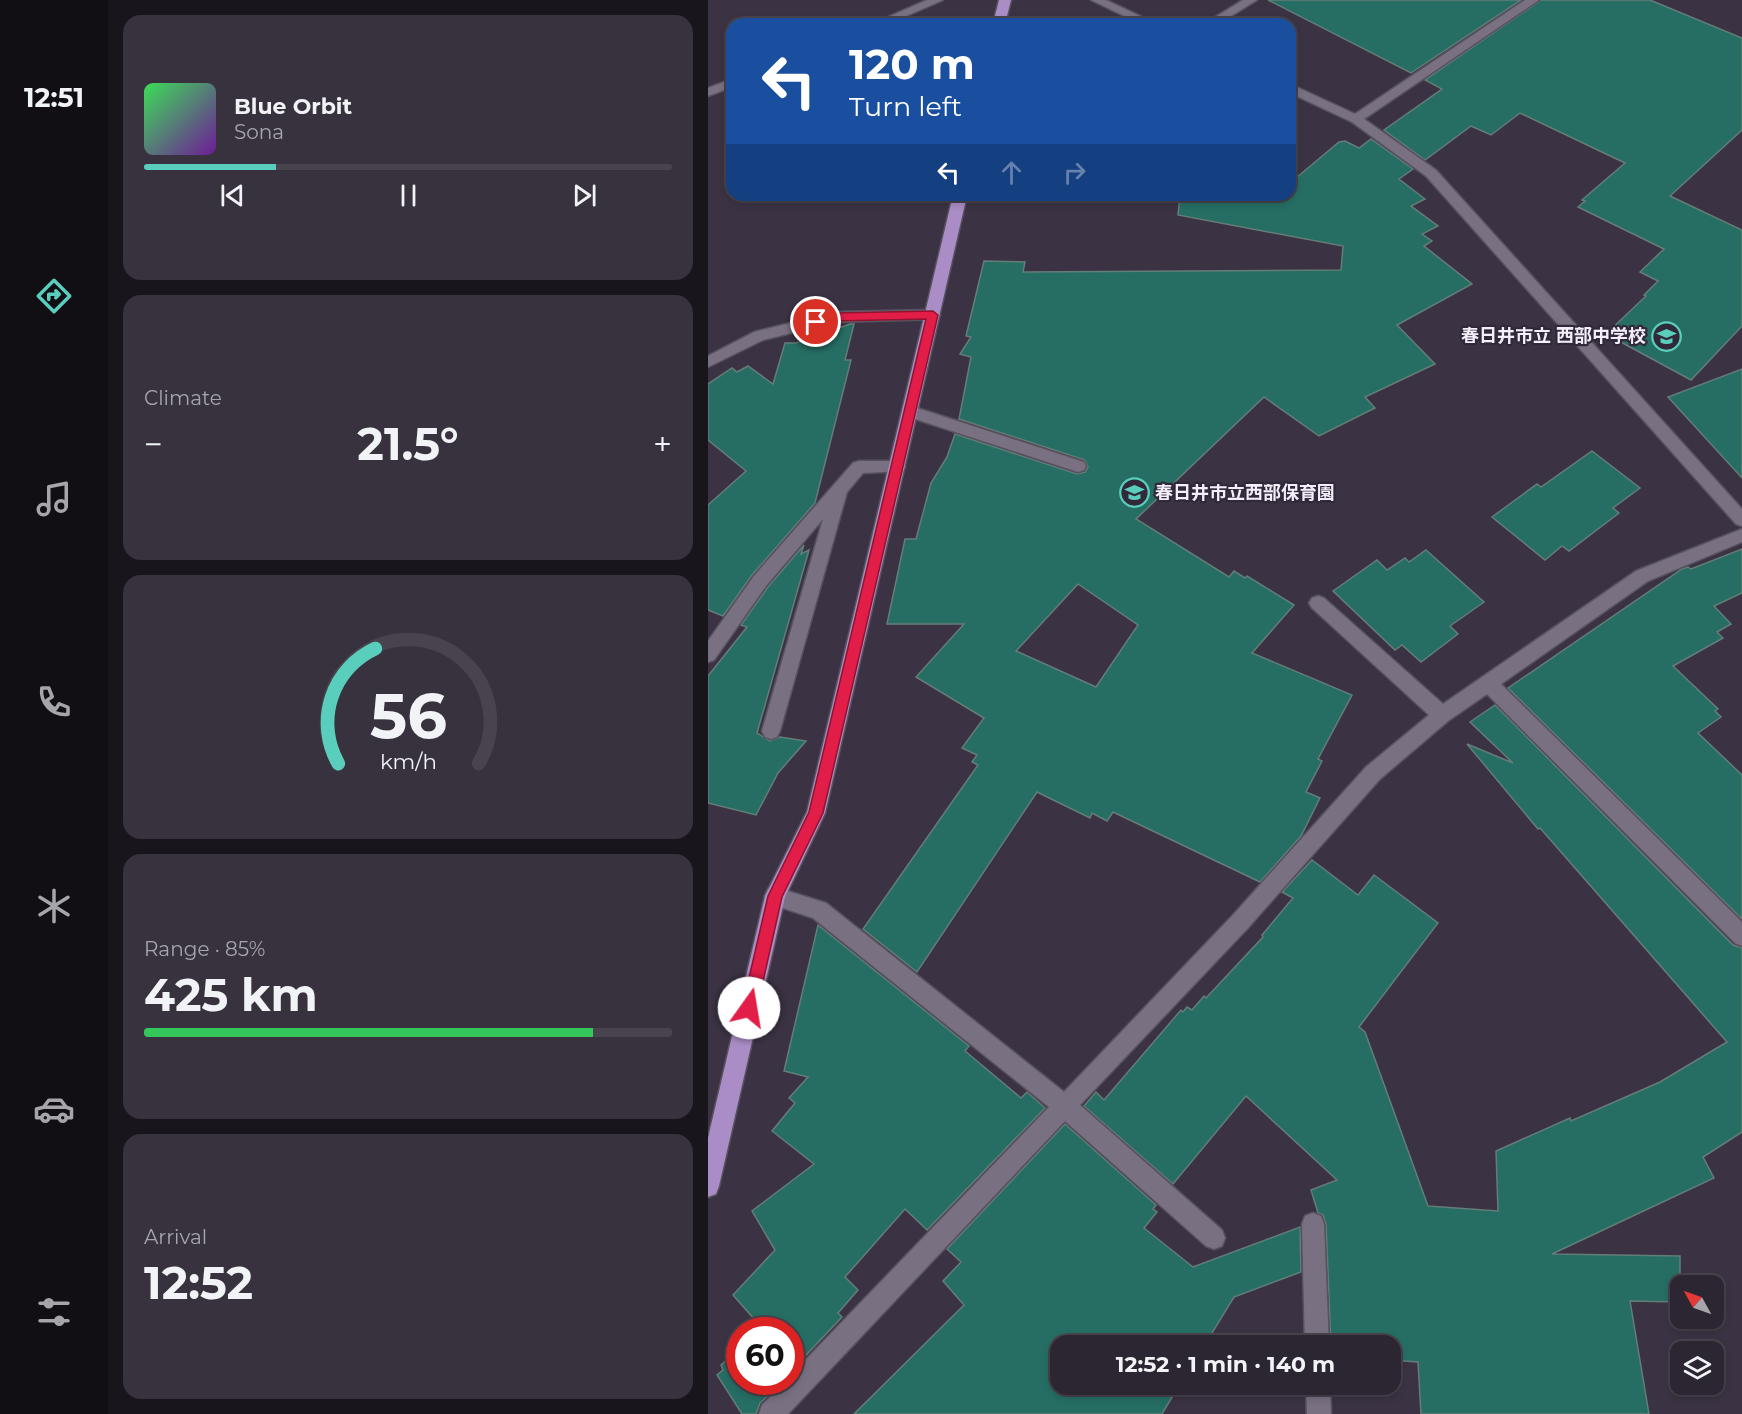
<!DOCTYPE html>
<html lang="en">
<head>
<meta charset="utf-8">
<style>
	body { margin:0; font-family:Montserrat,"Noto Sans JP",sans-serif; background:#38323e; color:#f1f3f6; height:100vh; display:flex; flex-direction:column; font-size:22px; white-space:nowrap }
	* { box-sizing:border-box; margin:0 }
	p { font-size:20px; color:#a6a5ac }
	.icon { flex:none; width:33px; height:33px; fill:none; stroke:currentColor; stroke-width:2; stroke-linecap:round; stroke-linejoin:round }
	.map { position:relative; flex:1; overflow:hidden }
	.details { display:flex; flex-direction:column; gap:15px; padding:15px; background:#18151c; width:600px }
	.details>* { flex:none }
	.top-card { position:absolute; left:18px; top:18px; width:570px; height:183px; border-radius:18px; box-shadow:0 3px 9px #0003,0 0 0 2px #48434d; background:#1a4fa0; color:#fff; overflow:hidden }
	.needle { width:39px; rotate:310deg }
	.tools { position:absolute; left:962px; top:1275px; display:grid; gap:12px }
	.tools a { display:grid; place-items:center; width:54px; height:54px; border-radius:12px; background:#2c2632; box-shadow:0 3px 9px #0003,0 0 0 2px #48434d; font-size:30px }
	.speed { position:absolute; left:18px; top:1317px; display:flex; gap:12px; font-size:30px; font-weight:700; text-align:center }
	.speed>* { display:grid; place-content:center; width:78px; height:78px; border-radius:50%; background:#2c2632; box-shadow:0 3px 9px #0003,0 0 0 2px #48434d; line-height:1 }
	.speed .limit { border:9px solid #d22; background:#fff; color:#111 }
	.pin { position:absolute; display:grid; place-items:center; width:51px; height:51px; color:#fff; margin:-26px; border:3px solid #fff; border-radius:50%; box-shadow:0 2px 6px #0007 }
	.me { position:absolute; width:66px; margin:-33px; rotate:13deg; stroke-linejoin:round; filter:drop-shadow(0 0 4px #0008) }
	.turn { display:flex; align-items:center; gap:21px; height:126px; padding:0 24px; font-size:27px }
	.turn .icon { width:78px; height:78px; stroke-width:2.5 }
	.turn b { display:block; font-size:42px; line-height:51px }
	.lanes { display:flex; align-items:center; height:57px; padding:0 24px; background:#0003; justify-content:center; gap:30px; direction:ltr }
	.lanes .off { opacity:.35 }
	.big { font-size:45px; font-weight:700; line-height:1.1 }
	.details .card { flex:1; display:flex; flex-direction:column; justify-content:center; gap:9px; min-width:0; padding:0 21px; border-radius:18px; background:#38323e }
	.details .dial { align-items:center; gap:0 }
	.dial svg { height:156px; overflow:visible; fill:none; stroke:#48434d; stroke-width:7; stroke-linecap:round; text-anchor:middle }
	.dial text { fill:#f1f3f6; stroke:none }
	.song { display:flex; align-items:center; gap:18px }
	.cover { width:72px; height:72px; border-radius:9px; background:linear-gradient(135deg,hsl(130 70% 55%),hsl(280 70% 35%)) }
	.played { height:6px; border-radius:3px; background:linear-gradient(90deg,#5acebd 25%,#48434d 25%) }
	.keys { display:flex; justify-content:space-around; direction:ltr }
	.heat { display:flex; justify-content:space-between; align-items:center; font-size:33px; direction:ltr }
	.charge { height:9px; border-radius:4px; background:linear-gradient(90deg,#34c759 85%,#48434d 0) }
	.trip { position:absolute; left:342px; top:1335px; width:351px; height:60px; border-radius:18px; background:#2c2632; box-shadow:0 3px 9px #0003,0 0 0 2px #48434d; font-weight:700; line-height:60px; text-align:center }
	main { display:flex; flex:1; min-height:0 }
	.tab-bar { display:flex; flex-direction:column; width:108px; justify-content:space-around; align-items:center; background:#120f14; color:#a6a5ac }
	.tab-bar .icon { width:42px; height:42px }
	.tab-bar .selected { color:#5acebd }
	.tab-bar b { font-size:27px; color:#f1f3f6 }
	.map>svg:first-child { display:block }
	.building { fill:#266e64; stroke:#647d78; stroke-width:1.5; fill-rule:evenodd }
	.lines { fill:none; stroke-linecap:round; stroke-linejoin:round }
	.minor-casing { stroke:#58525f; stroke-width:3 }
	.major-casing { stroke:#58525f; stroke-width:3 }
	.minor { fill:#797082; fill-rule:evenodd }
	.major { fill:#aa8dc6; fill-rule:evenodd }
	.route { fill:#e11d48; stroke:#92132f; stroke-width:1.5 }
	.labels { text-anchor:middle; stroke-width:4.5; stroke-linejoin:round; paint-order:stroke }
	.poi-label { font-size:18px; font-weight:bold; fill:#f3eef9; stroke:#312939; text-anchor:end }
</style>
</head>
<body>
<main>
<nav class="tab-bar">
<b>12:51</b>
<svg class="icon selected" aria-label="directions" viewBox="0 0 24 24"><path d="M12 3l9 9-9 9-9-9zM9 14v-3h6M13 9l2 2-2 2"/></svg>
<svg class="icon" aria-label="music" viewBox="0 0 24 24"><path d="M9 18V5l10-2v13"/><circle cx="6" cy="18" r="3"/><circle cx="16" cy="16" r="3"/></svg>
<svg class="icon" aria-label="phone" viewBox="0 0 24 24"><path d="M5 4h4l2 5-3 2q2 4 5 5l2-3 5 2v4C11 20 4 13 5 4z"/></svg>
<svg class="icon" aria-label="climate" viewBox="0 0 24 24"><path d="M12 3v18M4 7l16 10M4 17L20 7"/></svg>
<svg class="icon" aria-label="car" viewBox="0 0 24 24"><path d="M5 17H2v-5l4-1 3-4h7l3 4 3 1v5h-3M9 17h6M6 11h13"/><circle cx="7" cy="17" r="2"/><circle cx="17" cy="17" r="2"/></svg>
<svg class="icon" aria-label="filters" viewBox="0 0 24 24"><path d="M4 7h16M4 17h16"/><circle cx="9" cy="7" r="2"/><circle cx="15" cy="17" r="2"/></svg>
</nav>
<section class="details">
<div class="card">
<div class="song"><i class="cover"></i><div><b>Blue Orbit</b><p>Sona</p></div></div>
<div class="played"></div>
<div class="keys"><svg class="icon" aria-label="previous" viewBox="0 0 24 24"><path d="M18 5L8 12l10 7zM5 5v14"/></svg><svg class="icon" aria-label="pause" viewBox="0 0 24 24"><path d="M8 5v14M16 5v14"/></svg><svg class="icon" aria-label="next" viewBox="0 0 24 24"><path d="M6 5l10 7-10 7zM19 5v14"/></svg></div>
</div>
<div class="card"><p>Climate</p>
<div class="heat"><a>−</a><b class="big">21.5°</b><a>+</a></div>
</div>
<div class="card dial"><svg viewBox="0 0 100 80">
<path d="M14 69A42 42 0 1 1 86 69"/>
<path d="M14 69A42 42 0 0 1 33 10" stroke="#5acebd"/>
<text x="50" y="56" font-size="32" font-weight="700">56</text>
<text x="50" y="72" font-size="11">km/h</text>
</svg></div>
<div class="card"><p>Range · 85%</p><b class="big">425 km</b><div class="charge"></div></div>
<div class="card"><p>Arrival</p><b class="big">12:52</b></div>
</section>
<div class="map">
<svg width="1034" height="1414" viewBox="0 0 1034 1414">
	<rect width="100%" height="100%" fill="#3b3343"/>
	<g class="building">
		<path d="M560,0H813L703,73Z"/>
		<path d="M833,0H942L1034,38V130L962,196L1034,230V326L983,380L898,334L938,296L936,295L950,281L932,272L956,249L870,207L877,201L874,200L917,163L812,113L783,135L763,126L717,160L676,130L734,89L717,80Z"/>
		<path d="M663,139L705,169L691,179L717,199L703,206L730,226L714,234L724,241L716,246L764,284L689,325L727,364L657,397L667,408L611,436L556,397L428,519L521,577L526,571L537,578L539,576L586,605L544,653L644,695L610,759L614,761L598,792L612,798L593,836L552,882L405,812L399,821L384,813L382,818L329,792L209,972L155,929L270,765L264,762L269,755L254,748L276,718L208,677L256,624H179L197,539H208L223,483L239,457L247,434L369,474L377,472L380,467L377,460L251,419L263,357L252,354L263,337L258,336L276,261L317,262L315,272L633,270L635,246L470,215L472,195H582V183L631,142L637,141L651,148ZM370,584L430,625L388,687L308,651Z"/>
		<path d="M142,324H146L137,360H143L107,503L44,575L15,616L0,610V505L38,471L0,440V384L24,368L29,372L40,366L65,384L77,343H88Z"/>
		<path d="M1034,369V478L960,397Z"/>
		<path d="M884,451L932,488L905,508L911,513L861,551L854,546L837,560L784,517L829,484L833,487Z"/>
		<path d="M96,545L93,554L101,550L49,733L62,741L72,737L98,741L70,773L48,815L0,803V676L39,627L33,625L60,587Z"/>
		<path d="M1034,549V593L1006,606L1023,624L1009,632L1015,638L965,666L1010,709L1007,711L1013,717L990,733L1034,775V919L800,688L974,569L980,567L983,569Z"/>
		<path d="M718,550L776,602L742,626L750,634L713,662L694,645L687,650L625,591L669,560L679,570L697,558L701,562Z"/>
		<path d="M787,705L1025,945L1034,948V1132L995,1157L1006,1178L844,1254L972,1256V1302L922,1301L941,1414H713L710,1362L682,1360V1346H623L618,1224L615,1215L610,1213L603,1190L629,1180L538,1096L465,1184L376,1106L388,1092L396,1100L473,1010L475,1012L479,1007L484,1010L496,996L498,998L555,937L554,935L585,898L574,892L604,860L650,895L666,875L730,923L651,1027L657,1032L720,1206L790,1211L788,1151L862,1118L863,1121L952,1082L1019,1042L832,828L830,829L759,744L805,763L762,722Z"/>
		<path d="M110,925L261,1046L257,1051L313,1098L319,1092L337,1108L219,1230L197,1209L137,1277L150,1290L130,1313L134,1317L82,1372V1330H51L54,1328L25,1295L67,1250L44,1211L106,1164L64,1131L87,1103L81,1098L100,1077L76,1071Z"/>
		<path d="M357,1124L448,1205L445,1209L449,1212L436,1228L485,1267L592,1227L593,1272L526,1297L496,1346H352V1384H472L454,1414H146L256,1305L235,1281L253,1262L239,1249Z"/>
		<path d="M32,1348V1382H74L52,1403L48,1414H34L9,1375L15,1370L13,1365Z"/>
	</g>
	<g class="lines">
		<defs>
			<g id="minor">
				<path d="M219,0H235L180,24H164Z"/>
				<path d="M383,0H398L449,24H433Z"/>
				<path d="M535,0H549L510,24H496Z"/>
				<path d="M817,0H831L656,119L728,170L1034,509V526L1028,524L718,176L644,122L582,93V84L647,114Z"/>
				<path d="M24,79V87L0,96V88Z"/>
				<path d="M225,310L230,311L232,315L230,319L127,322L55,340L0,367V356L46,332L127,312Z"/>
				<path d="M203,406L376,462L378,466L376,470L370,472L198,416L195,412L198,408Z"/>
				<path d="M151,461H189L195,463L197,467L195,471L155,473L139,492L72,731L69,737L63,739L57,737L54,731L115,519L58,586L6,660L0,662V641L46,576L145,463Z"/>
				<path d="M1034,529V542L940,581L793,684L1034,922V946L1027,943L779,694L740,721L672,779L539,929L372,1105L514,1230L517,1238L514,1246L506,1249L498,1246L357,1121L80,1414H51L54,1405L77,1382H82V1376L341,1107L105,918L60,903L57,896L60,889L67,887L118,903L356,1092L525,915L658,767L721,715L604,608L601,603L604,598L610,596L616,598L735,704L928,571Z"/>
				<path d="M605,1213L613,1216L616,1224L621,1346H597L594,1224L597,1216Z"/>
				<path d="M598,1384H622L623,1414H599Z"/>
			</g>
			<g id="major">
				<path d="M291,0H303L297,24H285Z"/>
				<path d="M245,195H259L117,813L77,897L11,1186L8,1194L0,1197V1138L57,896L99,812Z"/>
			</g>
		</defs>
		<use href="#minor" class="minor-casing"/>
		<use href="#major" class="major-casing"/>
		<use href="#minor" class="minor"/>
		<use href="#major" class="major"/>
	</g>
	<path class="route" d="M225,311L230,315L115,813L74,897L49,1008L47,1013L41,1016L36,1013L34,1008L60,896L101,812L218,319L127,321L108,326L103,322L104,319L127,313Z"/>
	<defs>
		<symbol id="school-ring" viewBox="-11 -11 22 22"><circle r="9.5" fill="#312939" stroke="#5acebd" stroke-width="1.5"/><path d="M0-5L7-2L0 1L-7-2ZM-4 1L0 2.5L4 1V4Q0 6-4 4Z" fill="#5acebd"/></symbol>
	</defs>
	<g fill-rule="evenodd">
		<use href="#school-ring" x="942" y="320" width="33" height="33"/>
		<use href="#school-ring" x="410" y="476" width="33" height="33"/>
	</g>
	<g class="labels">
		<g class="poi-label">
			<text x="938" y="342">春日井市立 西部中学校</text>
			<text x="447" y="499" text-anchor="start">春日井市立西部保育園</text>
		</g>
	</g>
</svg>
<div class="tools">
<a><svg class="needle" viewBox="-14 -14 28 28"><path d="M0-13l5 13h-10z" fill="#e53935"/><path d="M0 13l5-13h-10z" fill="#a6a5ac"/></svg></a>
<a><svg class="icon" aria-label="layers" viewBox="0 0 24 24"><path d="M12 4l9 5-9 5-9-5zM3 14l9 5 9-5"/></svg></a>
</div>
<div class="speed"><div class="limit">60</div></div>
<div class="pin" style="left:108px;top:322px;background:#d93025"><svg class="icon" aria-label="arrive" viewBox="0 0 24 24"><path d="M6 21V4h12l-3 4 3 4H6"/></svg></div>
<svg class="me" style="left:41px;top:1008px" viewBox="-20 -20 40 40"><circle r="19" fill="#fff"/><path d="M0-13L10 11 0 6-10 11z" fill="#e11d48"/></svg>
<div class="trip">12:52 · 1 min · 140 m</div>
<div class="top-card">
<div class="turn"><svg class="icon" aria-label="left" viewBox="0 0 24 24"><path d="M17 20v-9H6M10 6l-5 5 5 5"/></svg><div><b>120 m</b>Turn left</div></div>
<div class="lanes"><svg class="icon" aria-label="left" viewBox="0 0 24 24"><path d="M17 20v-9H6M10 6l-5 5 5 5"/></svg><svg class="icon off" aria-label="ahead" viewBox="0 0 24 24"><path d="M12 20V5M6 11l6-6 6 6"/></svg><svg class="icon off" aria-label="right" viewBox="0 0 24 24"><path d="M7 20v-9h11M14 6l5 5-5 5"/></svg></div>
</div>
</div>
</main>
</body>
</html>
